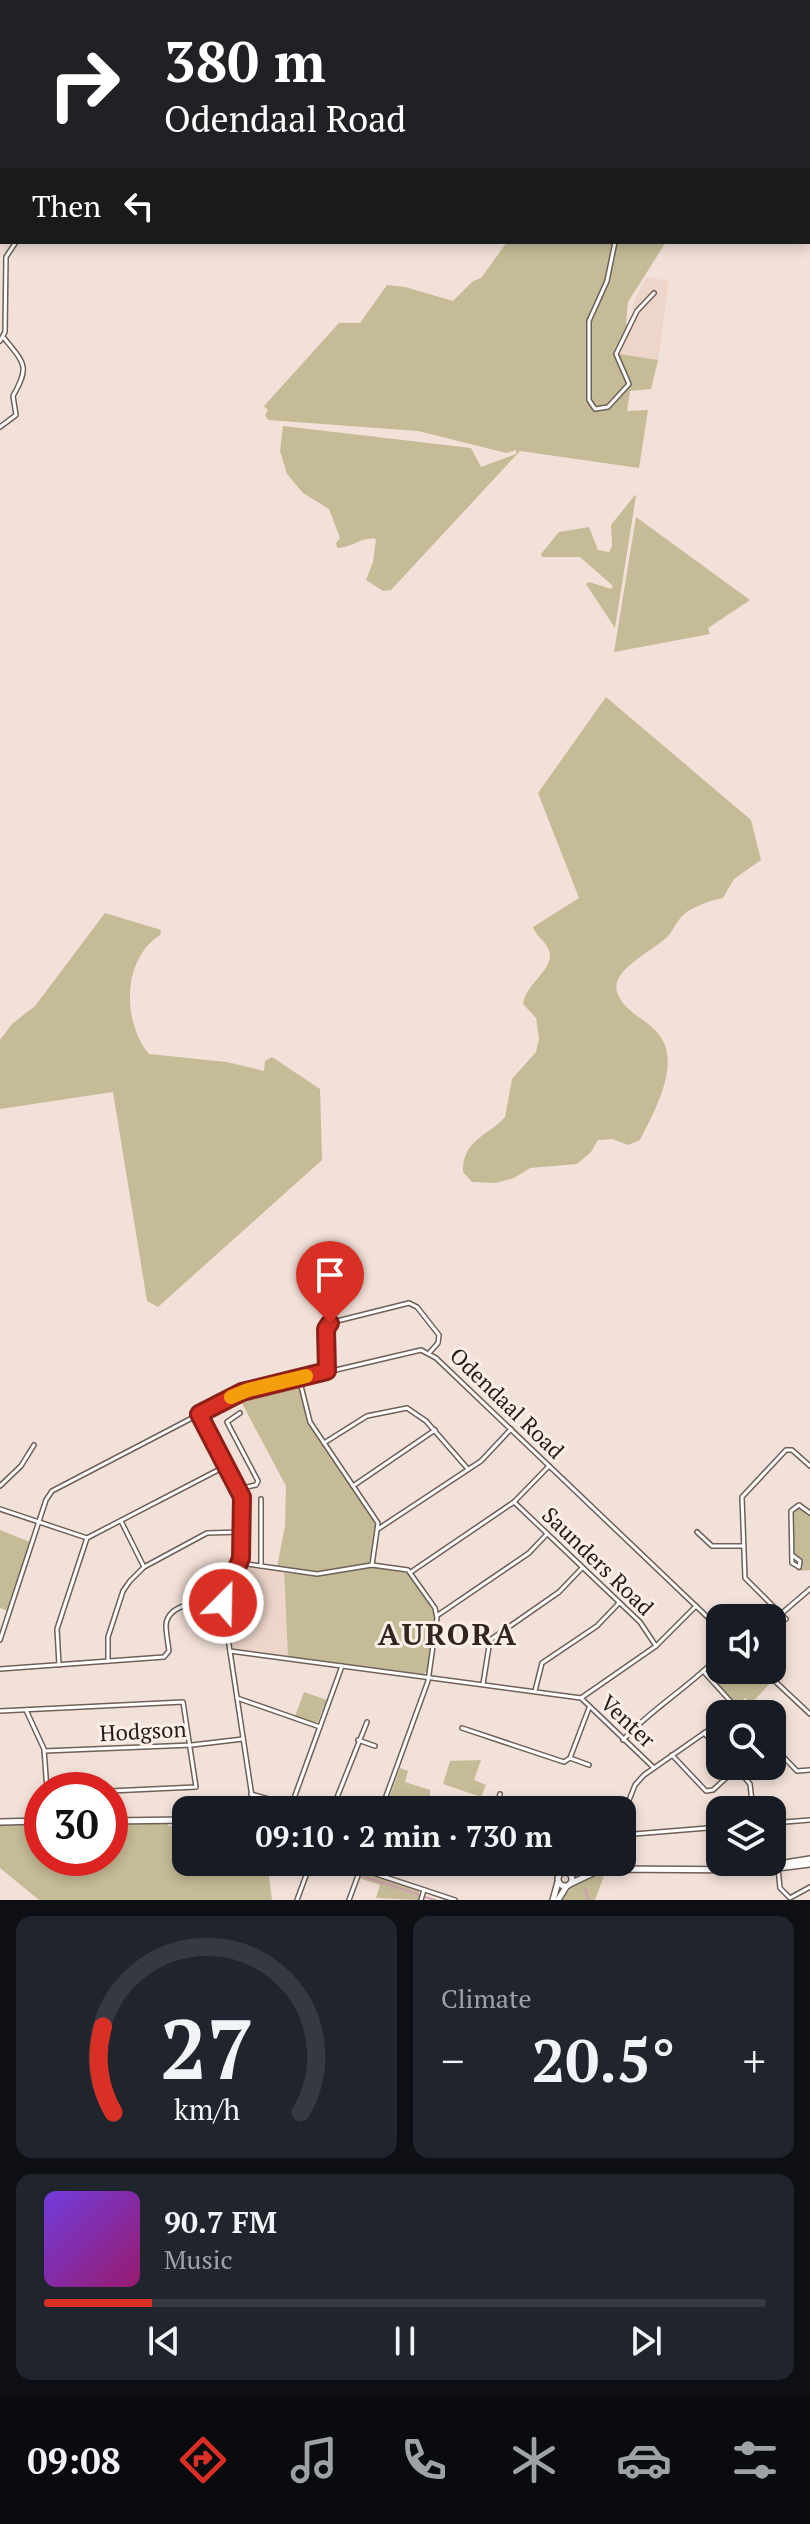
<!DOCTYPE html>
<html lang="en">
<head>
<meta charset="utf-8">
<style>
	body { margin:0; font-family:"PT Serif",serif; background:#20242c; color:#f1f3f6; height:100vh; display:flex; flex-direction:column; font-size:30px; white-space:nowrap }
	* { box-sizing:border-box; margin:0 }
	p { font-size:26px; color:#9ea1a6 }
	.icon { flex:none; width:44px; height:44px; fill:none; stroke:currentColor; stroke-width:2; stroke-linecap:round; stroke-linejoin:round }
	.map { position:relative; height:1900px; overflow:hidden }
	.details { display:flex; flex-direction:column; gap:16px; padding:16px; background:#0d0f14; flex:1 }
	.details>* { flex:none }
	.banner { position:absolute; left:0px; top:0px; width:810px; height:244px; box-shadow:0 4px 12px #0003; background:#202124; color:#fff; overflow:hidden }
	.fabs { position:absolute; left:706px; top:1604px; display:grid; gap:16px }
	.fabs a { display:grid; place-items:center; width:80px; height:80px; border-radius:16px; background:#171b24; box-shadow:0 4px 12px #0003; font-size:40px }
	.speed { position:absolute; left:24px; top:1772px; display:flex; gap:16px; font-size:40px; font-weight:700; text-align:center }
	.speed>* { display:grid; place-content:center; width:104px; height:104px; border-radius:50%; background:#171b24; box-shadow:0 4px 12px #0003; line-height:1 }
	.speed .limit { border:12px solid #d22; background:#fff; color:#111 }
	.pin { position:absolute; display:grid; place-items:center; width:68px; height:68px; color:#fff; margin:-82px -34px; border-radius:50% 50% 50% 0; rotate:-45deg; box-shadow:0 0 8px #0007 }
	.pin .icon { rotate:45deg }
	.me { position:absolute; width:88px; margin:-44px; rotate:23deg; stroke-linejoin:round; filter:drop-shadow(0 0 6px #0008) }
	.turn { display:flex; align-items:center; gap:28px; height:168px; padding:0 32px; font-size:36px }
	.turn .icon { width:104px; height:104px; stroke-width:2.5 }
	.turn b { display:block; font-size:56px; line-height:68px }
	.then { display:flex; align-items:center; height:76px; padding:0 32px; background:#0003; gap:16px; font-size:30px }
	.big { font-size:60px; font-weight:700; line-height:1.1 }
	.details .widget { flex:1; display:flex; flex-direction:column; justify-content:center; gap:12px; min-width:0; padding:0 28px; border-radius:16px; background:#20242c }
	.details .dial { align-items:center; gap:0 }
	.dial svg { height:208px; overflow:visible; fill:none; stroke:#363941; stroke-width:7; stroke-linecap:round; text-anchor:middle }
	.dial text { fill:#f1f3f6; stroke:none }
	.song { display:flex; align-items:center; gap:24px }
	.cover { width:96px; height:96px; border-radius:12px; background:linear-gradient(135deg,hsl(260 70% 55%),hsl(320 70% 35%)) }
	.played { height:8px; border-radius:4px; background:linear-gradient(90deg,#d93025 15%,#363941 15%) }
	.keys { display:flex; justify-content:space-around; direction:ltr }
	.heat { display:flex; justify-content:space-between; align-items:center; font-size:44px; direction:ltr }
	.details .tiles { flex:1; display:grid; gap:16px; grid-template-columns:1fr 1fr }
	.widget:last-child { grid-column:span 2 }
	.trip { position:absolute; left:172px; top:1796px; width:464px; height:80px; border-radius:16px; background:#171b24; box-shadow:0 4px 12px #0003; font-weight:700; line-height:80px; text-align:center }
	.menu { display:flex; height:128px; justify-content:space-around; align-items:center; background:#090b0e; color:#9ea1a6 }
	.menu .icon { width:56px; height:56px }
	.menu .on { color:#d93025 }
	.menu b { font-size:36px; color:#f1f3f6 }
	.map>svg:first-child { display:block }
	.built { fill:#eed5c9 }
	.green { fill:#c5bb97 }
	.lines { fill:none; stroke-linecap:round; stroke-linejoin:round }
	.stream { stroke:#cfa1ae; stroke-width:2 }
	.minor-casing { stroke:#6f6058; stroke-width:6 }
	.secondary-casing { stroke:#6f6058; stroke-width:8 }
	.minor { stroke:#fff; stroke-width:3 }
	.secondary { stroke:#fff; stroke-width:5 }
	.route-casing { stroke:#8d1f18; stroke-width:20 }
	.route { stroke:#d93025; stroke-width:14 }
	.slow { stroke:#f59e0b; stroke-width:14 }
	.labels { text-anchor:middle; stroke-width:6; stroke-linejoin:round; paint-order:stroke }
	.street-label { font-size:22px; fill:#231c19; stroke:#fdefe8 }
	.district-label { font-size:30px; font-weight:bold; letter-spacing:2px; fill:#332620; stroke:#fdefe8 }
</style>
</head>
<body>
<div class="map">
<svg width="810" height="1900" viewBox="0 0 810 1900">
	<rect width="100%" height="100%" fill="#f2e1d8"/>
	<g class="built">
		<path d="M646,277L669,281L658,360L619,355L638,313L631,308Z"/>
		<path d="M241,1567L283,1572L288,1656L236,1649L232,1646L225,1602Z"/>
	</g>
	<g class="green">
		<path d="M507,242H666L628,302L626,323L631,329L619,354L658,360L651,389L630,391L627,411L648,410L639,468L520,451L391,590L383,591L366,580L373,562L376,539C362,536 352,548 337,548L336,543L340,538L329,509L303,493L287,474L280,451L283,426L471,448L481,467L516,454V450L506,453L418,431L268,420L265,415L268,410L264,406L339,323H360L387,285L405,287L453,301L473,281L481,278Z"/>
		<path d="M635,495L636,496L615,628L586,584L589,582L611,589L613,586L580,557H542L541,554L559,532L589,527L598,550L609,552L612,546L611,525Z"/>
		<path d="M636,517L750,600L708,628L710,634L614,652Z"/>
		<path d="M606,697L751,820L761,860L734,879L723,898C711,900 699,905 688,911C679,917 675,927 669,935C657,949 610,969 617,992C623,1011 644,1018 656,1031C684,1060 655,1110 640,1140L628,1145L612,1139L598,1140L591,1152L577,1164L530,1168L514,1178L496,1183L472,1182L463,1172C462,1140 488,1136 505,1117L512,1079L536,1052L539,1038L536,1018L523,1004C526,982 558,968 548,948C544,940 536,936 533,927L579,898L538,793Z"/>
		<path d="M105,913L161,930L160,935C122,959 122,1022 149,1054L227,1062L264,1071L265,1061L272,1057L320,1089L322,1160L158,1307L147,1301L113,1092L0,1109V1040L12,1024L35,1006Z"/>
		<path d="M293,1381L298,1383L308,1423L376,1524L369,1563L321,1572L277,1567L285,1526L286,1486L238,1396Z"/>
		<path d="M799,1507L810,1516V1570L797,1571L802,1562L794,1553L792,1512Z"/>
		<path d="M0,1530L30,1542L8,1611L0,1608Z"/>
		<path d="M373,1567L408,1573L433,1608L435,1617L427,1672L423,1674L288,1657L284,1573L321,1576Z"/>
		<path d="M720,1658V1670H760L772,1681L751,1704L745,1698L738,1705L708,1674Z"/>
		<path d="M304,1692L327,1700L317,1723L295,1716Z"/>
		<path d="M481,1760L474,1780L486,1785L481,1797L443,1784L450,1761Z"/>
		<path d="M400,1768L408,1771L405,1782L430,1790V1797L440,1800L438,1806L442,1810H385Z"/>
		<path d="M168,1822V1826L186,1825V1862H198L199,1868L253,1867V1862H267L272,1900H39L0,1868V1826L3,1824L42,1823V1858H110V1823Z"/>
		<path d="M366,1873L419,1890V1900L376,1898L380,1885L359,1878Z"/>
		<path d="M605,1873L595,1900H560C572,1886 586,1874 605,1873Z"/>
	</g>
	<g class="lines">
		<g class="stream">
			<path d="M363,1876L420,1895"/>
			<path d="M585,1888L588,1900"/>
			<path d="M425,1897L435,1900"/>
		</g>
		<defs>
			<g id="minor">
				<path d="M485,0L488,2"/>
				<path d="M333,2L335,0"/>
				<path d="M615,242L607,281L589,321V400L595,409L608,407L629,384L616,354L637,311L654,293"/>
				<path d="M0,341L5,332L6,257L16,242"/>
				<path d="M0,427L16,415L13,396C30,366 25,364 4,338"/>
				<path d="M327,1371L326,1329L329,1323L409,1303L417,1307L439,1335L438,1343L430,1352"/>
				<path d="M299,1378L310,1422L378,1523L372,1565"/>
				<path d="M199,1414L242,1497L241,1558L223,1605L254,1810"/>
				<path d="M324,1443L367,1416L407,1408L426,1421L468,1469"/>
				<path d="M0,1486L21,1466L34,1445"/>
				<path d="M353,1486L435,1430"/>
				<path d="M238,1489L256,1485L258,1481L227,1422L240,1413"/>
				<path d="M514,1502L640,1622L656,1646"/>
				<path d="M0,1509L87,1538"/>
				<path d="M121,1521L144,1567"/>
				<path d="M378,1529L481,1461L511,1429"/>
				<path d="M697,1532L712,1546H743"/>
				<path d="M792,1555L800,1561L799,1567"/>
				<path d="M240,1563L317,1574L372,1565L408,1570L435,1608L437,1618L428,1681L381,1810"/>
				<path d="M261,1566V1499"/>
				<path d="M799,1567L792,1563L791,1511L799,1505L810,1513"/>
				<path d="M411,1572L514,1502L549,1466"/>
				<path d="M781,1614L810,1589"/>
				<path d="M438,1615L529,1553L547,1534"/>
				<path d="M786,1619L745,1578L742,1497L786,1450H792L810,1466"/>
				<path d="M0,1640L46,1500L52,1491L242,1392L421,1350L436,1358L720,1629"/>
				<path d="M230,1651L581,1698L656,1646L696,1606"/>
				<path d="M108,1661V1637L123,1591L130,1581L144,1567L207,1533L242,1532"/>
				<path d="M59,1665L57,1629L87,1538L226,1466"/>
				<path d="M0,1669L164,1657L169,1651C168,1643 166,1633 166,1625C168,1602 205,1601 222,1602"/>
				<path d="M763,1670L810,1714"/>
				<path d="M704,1672L742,1714"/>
				<path d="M483,1684L490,1640L559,1592L582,1568"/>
				<path d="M535,1691L542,1663L597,1626L619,1603"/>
				<path d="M237,1698L320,1727"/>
				<path d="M581,1698L653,1767"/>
				<path d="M26,1710L44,1749L47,1790"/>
				<path d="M0,1711L183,1702L196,1787L110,1791"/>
				<path d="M462,1728L564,1762L570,1758L589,1708"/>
				<path d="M704,1733L720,1750"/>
				<path d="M358,1740L375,1746"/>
				<path d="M623,1740C653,1707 690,1687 720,1655"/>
				<path d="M772,1745L797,1771L810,1770"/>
				<path d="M44,1751L192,1745L243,1739"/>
				<path d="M672,1755L706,1791L713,1790L737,1768"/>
				<path d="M570,1758L589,1765"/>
				<path d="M735,1766L750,1784L753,1810"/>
				<path d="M251,1794L286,1804L293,1801L342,1666"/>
				<path d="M332,1810L367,1722"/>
				<path d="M496,1810L500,1794"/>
				<path d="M622,1818L635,1785L644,1775L720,1722"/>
				<path d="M772,1823L810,1820"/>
				<path d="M622,1835L720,1827"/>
				<path d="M352,1862L362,1865"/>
				<path d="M778,1868L780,1888L790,1898L810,1887"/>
				<path d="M361,1869L455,1900"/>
				<path d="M297,1900L311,1862"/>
				<path d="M349,1900L363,1862"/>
				<path d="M421,1900L424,1890"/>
			</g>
			<g id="secondary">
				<path d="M110,1821L186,1820"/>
				<path d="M0,1822L42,1821"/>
				<path d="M510,1862L564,1872"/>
				<path d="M721,1867L766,1866L810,1859"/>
				<circle cx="565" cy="1879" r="7"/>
				<path d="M566,1872L607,1869L761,1870L810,1864"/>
				<path d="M570,1884L593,1873"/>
				<path d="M553,1900L558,1882"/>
				<path d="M558,1900L566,1887"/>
			</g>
		</defs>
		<use href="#minor" class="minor-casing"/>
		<use href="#secondary" class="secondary-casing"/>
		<use href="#minor" class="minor"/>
		<use href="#secondary" class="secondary"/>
	</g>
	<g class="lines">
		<defs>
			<path id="route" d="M223,1603L241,1558L242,1497L199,1414L242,1392L327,1371L326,1329L330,1323"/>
		</defs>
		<use href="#route" class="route-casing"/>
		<use href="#route" class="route"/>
		<path class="slow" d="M231,1397L248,1390L306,1376"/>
	</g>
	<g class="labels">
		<g class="street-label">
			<text transform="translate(507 1403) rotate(44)" y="8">Odendaal Road</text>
			<text transform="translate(598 1561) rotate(44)" y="8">Saunders Road</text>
			<text transform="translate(628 1721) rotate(43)" y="8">Venter</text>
			<text transform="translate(143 1731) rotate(-3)" y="8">Hodgson</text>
		</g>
		<g class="district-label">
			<text x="448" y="1645">AURORA</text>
		</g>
	</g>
</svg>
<div class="fabs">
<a><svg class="icon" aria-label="sound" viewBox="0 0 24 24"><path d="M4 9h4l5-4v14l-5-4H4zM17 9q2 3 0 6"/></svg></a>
<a><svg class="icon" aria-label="search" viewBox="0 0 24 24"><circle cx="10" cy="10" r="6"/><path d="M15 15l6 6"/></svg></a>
<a><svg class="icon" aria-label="layers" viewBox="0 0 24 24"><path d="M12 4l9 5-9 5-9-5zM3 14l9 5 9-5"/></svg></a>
</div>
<div class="speed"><div class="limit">30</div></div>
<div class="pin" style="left:330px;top:1323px;background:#d93025"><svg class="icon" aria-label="arrive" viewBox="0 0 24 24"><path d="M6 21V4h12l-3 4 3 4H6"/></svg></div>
<svg class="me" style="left:223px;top:1603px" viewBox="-20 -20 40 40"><circle r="17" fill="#d93025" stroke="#fff" stroke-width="3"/><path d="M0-11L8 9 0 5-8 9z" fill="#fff"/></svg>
<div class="trip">09:10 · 2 min · 730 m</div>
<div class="banner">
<div class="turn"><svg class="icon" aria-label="right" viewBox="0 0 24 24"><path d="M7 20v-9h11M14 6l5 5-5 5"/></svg><div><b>380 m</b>Odendaal Road</div></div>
<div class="then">Then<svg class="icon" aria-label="left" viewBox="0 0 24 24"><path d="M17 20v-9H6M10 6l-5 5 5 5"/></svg></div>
</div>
</div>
<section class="details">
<div class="tiles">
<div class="widget dial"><svg viewBox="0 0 100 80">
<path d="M14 69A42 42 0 1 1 86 69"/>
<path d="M14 69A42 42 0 0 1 10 36" stroke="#d93025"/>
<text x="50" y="56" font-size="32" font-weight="700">27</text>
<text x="50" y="72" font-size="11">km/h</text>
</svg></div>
<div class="widget"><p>Climate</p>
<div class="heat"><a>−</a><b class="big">20.5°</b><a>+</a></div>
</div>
<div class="widget">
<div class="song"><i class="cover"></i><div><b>90.7 FM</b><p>Music</p></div></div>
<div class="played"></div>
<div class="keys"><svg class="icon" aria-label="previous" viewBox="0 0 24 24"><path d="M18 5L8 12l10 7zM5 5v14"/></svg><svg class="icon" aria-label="pause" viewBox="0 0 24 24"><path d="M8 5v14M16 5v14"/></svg><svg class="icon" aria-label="next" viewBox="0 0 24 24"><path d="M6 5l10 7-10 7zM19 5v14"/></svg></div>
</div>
</div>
</section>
<nav class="menu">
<b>09:08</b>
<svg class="icon on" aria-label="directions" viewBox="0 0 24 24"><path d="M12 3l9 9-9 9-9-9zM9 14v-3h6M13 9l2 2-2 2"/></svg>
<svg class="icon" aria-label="music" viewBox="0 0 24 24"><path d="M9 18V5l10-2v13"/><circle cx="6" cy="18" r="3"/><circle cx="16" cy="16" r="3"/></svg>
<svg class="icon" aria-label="phone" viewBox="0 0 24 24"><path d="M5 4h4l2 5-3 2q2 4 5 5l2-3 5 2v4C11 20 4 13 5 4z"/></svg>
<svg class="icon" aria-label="climate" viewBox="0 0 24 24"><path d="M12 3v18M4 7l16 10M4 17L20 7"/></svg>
<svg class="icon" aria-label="car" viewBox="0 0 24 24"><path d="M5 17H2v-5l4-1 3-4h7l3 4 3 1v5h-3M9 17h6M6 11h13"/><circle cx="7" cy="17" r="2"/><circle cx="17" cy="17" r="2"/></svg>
<svg class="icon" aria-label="filters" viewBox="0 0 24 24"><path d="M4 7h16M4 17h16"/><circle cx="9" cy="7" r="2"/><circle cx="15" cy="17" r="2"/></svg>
</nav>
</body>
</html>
